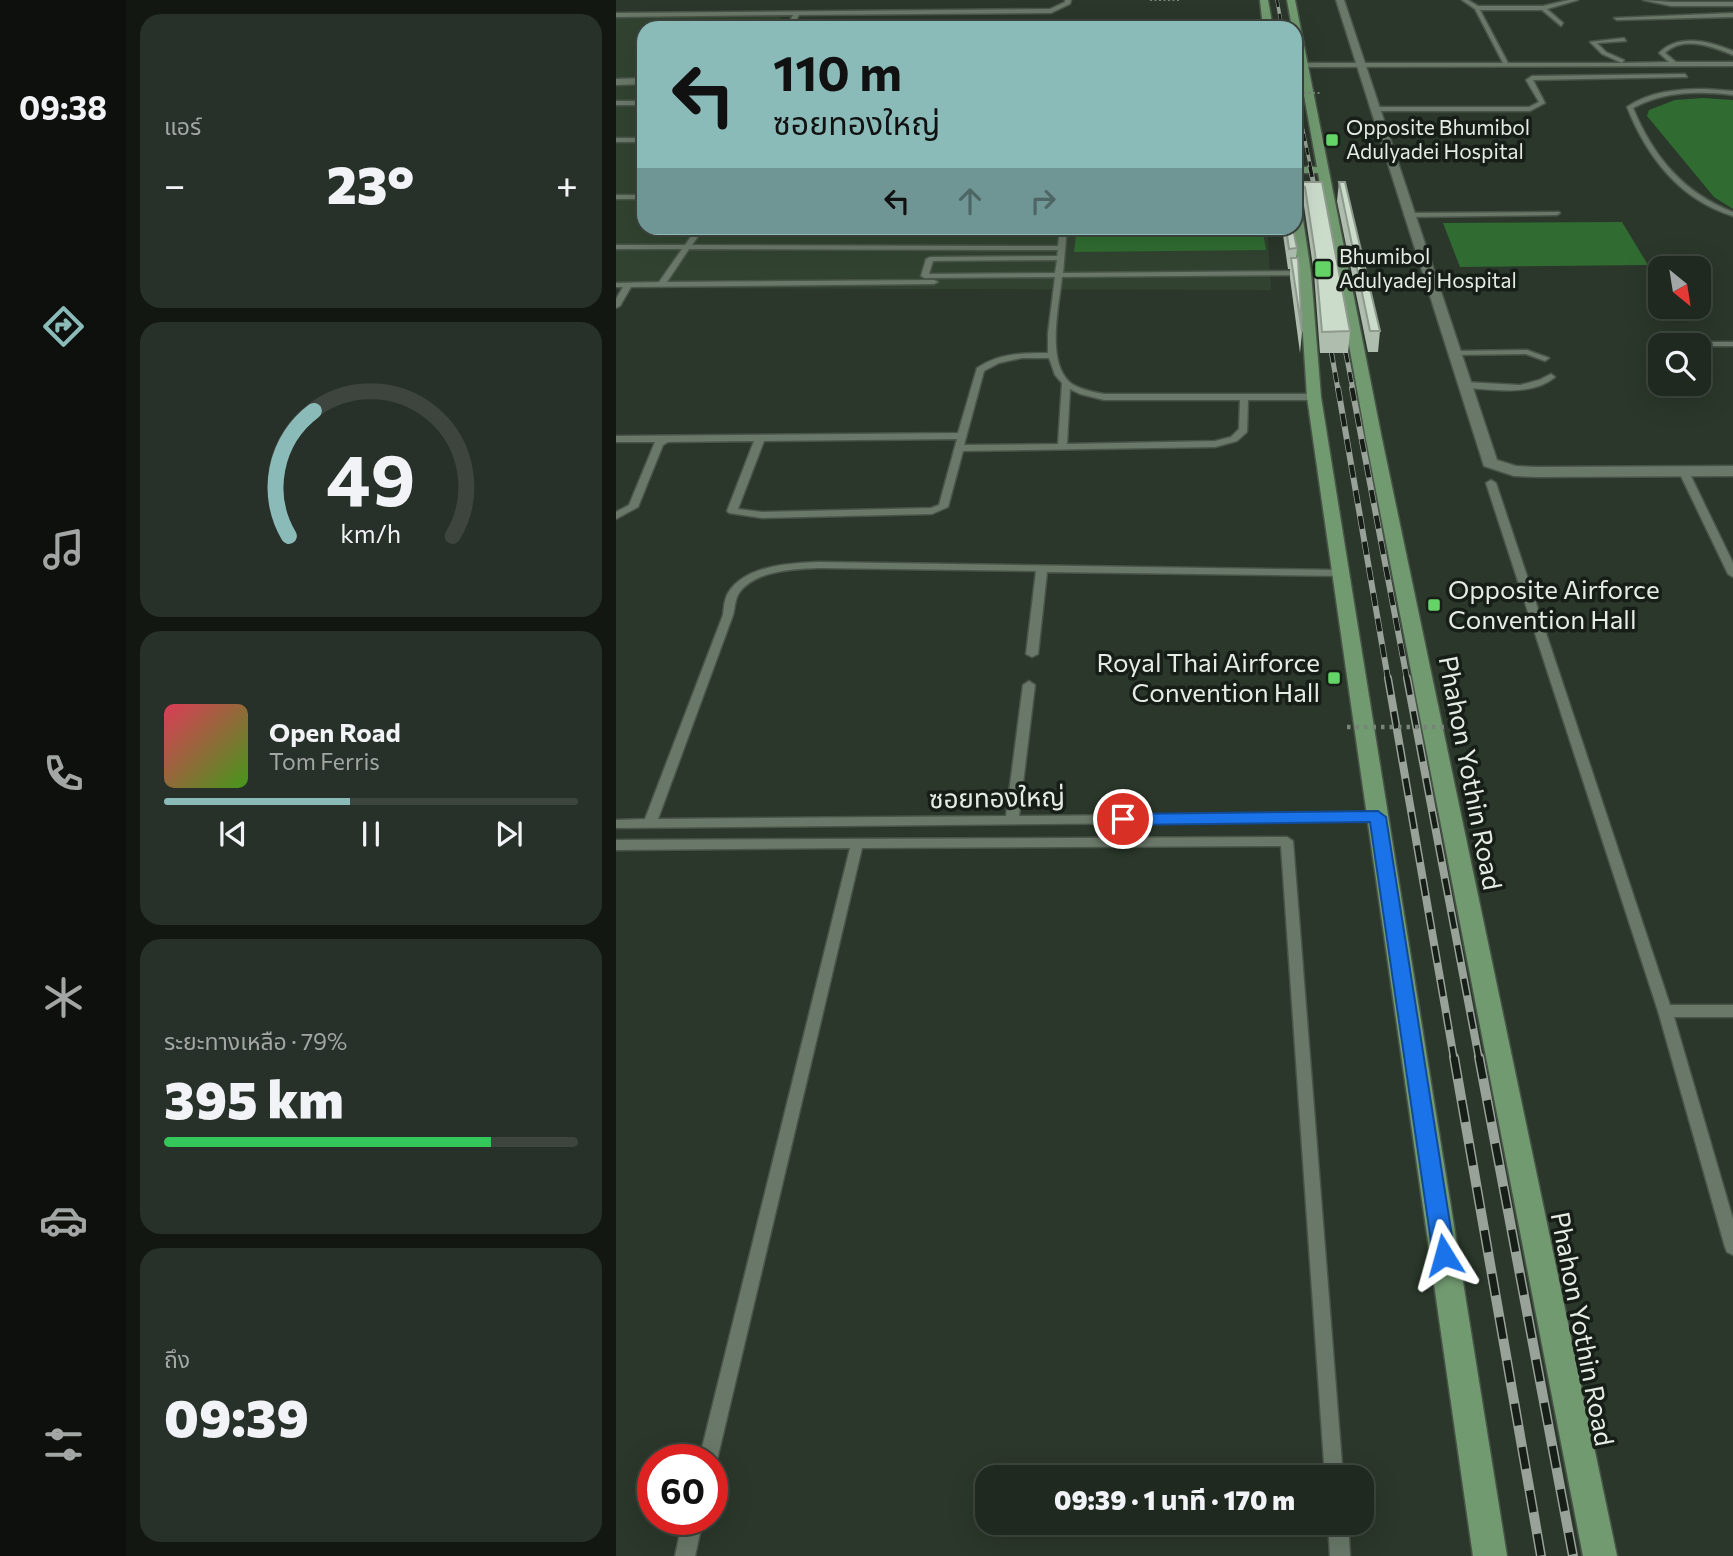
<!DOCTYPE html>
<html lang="th">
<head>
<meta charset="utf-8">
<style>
	body { margin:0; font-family:Commissioner,"Noto Sans Thai",sans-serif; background:#283129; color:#f1f3f6; height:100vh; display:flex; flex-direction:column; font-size:26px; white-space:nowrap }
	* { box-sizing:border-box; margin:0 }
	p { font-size:23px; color:#a2a6a5 }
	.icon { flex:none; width:38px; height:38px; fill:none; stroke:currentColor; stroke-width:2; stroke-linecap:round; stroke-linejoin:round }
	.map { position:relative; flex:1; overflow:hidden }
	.sheet { display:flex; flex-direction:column; gap:14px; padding:14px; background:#121712; width:490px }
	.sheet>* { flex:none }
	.guide { position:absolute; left:21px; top:21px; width:665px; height:214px; border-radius:21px; box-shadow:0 7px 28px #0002,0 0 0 2px #3d453e; background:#8bbbb9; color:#111; overflow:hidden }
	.needle { width:46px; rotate:150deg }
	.buttons { position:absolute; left:1032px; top:256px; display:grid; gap:14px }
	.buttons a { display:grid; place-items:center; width:63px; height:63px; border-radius:14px; background:#202920; box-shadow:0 7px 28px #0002,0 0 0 2px #3d453e; font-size:35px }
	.speed { position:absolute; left:21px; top:1444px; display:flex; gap:14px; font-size:35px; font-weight:700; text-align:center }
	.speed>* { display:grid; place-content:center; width:91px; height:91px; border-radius:50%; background:#202920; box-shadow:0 7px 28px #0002,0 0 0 2px #3d453e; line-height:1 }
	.speed .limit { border:10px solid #d22; background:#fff; color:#111 }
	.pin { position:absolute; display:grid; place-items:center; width:60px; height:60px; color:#fff; margin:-30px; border:4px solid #fff; border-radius:50%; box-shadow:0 2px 7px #0007 }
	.me { position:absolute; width:77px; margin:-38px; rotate:352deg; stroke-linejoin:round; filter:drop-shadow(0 0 5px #0008) }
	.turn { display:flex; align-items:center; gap:24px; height:147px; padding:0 21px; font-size:32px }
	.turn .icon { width:91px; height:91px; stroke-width:2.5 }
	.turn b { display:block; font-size:49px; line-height:60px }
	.lanes { display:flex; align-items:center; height:66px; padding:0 21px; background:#0003; justify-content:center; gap:35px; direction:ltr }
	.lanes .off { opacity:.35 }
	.big { font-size:52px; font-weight:800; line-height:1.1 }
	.sheet .widget { flex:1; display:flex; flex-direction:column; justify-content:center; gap:10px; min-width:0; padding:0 24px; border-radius:21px; background:#283129 }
	.sheet .dial { align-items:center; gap:0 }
	.dial svg { height:182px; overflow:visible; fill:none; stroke:#3d453e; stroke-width:7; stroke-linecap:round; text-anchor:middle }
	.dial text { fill:#f1f3f6; stroke:none }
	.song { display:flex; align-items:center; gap:21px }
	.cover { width:84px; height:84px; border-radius:10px; background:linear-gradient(135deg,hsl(350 70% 55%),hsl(100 70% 35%)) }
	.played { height:7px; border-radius:4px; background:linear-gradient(90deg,#8bbbb9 45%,#3d453e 45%) }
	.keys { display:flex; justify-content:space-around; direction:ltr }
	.heat { display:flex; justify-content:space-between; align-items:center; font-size:38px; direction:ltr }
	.charge { height:10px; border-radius:5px; background:linear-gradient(90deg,#34c759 79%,#3d453e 0) }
	.trip { position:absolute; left:359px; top:1465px; width:399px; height:70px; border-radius:21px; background:#202920; box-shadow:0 7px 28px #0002,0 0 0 2px #3d453e; font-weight:800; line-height:70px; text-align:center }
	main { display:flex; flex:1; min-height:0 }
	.dock { display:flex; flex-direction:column; width:126px; justify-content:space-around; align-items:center; background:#0d100d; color:#a2a6a5 }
	.dock .icon { width:49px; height:49px }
	.dock .active { color:#8bbbb9 }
	.dock b { font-size:32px; color:#f1f3f6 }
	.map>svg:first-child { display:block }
	.built { fill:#314330 }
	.green { fill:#306c31 }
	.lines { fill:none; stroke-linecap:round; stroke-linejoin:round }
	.lane-casing { stroke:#495448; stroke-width:3 }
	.street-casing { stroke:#495448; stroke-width:3 }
	.primary-casing { stroke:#495448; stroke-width:3 }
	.path-far1 { stroke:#798479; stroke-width:2; stroke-dasharray:2 2.5; stroke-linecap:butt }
	.path { stroke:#798479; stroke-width:4.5; stroke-dasharray:3.5 5; stroke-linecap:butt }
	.lane { fill:#697868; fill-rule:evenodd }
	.street { fill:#697868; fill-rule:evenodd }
	.primary { fill:#719a70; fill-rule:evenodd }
	.rail-far4-casing { stroke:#98a298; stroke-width:3.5 }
	.rail-far3-casing { stroke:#98a298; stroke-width:5 }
	.rail-far2-casing { stroke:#98a298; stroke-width:6 }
	.rail-far1-casing { stroke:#98a298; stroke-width:8 }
	.rail-casing { stroke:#98a298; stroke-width:10 }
	.rail-far4 { stroke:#171d17; stroke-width:2.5; stroke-dasharray:7; stroke-linecap:butt }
	.rail-far3 { stroke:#171d17; stroke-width:3.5; stroke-dasharray:10; stroke-linecap:butt }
	.rail-far2 { stroke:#171d17; stroke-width:4.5; stroke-dasharray:13; stroke-linecap:butt }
	.rail-far1 { stroke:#171d17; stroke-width:5; stroke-dasharray:17; stroke-linecap:butt }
	.rail { stroke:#171d17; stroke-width:7; stroke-dasharray:22; stroke-linecap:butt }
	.path-bridge-far1 { stroke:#798479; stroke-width:2; stroke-dasharray:2 2.5; stroke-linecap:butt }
	.path-bridge { stroke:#798479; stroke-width:4.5; stroke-dasharray:3.5 5; stroke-linecap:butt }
	.wall { fill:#afbdaf }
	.building { fill:#ccdccb; stroke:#8f9a8e; stroke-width:2 }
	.route { fill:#1a73e8; stroke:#114b97; stroke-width:2 }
	.poi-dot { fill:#65d467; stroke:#171d17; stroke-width:2.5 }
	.labels { text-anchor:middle; stroke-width:7; stroke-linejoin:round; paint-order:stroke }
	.far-poi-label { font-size:21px; fill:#e4ece3; stroke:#171d17; text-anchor:start }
	.poi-label { font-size:26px; fill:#e4ece3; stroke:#171d17; text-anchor:start }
	.street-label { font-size:26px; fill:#e4ece3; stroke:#171d17 }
</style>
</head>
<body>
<main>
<nav class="dock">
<b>09:38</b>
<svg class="icon active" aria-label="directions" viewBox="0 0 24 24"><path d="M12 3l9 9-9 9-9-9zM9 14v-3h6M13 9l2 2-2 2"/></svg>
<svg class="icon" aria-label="music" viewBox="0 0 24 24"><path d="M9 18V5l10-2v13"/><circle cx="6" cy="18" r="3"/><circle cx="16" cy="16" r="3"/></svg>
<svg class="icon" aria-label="phone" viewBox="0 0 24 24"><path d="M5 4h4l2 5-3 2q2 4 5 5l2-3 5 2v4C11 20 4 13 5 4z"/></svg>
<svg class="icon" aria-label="climate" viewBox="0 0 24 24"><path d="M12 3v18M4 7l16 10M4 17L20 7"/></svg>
<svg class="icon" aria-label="car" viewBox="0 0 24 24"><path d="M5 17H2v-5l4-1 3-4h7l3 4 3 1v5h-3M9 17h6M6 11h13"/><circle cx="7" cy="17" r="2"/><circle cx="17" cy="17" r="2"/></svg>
<svg class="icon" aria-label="filters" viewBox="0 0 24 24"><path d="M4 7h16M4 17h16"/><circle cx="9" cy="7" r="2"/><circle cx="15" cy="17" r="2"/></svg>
</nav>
<section class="sheet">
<div class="widget"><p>แอร์</p>
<div class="heat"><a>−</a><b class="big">23°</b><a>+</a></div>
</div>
<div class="widget dial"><svg viewBox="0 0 100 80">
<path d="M14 69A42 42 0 1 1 86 69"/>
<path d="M14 69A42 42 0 0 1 25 14" stroke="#8bbbb9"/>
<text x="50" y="56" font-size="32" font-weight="700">49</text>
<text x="50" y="72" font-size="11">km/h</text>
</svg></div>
<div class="widget">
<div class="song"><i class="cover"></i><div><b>Open Road</b><p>Tom Ferris</p></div></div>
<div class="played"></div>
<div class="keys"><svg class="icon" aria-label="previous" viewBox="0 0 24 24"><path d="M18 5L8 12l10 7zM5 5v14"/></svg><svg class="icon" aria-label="pause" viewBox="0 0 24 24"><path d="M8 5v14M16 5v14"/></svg><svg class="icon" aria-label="next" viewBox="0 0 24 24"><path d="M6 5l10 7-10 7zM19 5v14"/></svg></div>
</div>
<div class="widget"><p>ระยะทางเหลือ · 79%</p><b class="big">395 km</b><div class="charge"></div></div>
<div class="widget"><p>ถึง</p><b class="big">09:39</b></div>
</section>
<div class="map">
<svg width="1117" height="1556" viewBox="0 0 1117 1556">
	<rect width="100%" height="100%" fill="#2a372a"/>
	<path class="built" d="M131,15L162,16L167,19L162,28H28V228H651L655,290L0,288V17Z"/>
	<g class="green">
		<path d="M1087,98L1117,100V209L1098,197L1031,116L1033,110L1059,100Z"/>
		<path d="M1006,222L1032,265L844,267L827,223Z"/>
		<path d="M461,228H646L650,250L458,252Z"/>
	</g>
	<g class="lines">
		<defs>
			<g id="lane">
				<path d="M449,0H455L454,4L435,13L183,15L176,28H170L177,15L0,17V13L434,9L449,2Z"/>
				<path d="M846,0H852L862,6H927L953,0H962L931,9L947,23L945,26L926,10H864L892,63H1006L986,54L974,42L1008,38L1010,41L981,43L990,52L1008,60L1006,63L1053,62L1043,53C1062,33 1094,41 1117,51V55C1096,47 1068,35 1049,53L1060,62H1117V66L688,67L685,65L688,63H887L859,9Z"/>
				<path d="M1027,0L1055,2H1117V6H1055Z"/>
				<path d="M1117,13V17L1001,20L998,18Z"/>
				<path d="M1069,74L1071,77L917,80L929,103L914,111H759L756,109L759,107H913L923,102L910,80L916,76Z"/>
				<path d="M1090,89L1117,91V95C1082,91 1049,91 1017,108C1037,156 1067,193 1117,212V216C1064,200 1031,157 1011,107C1034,91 1063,89 1090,89Z"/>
				<rect x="0" y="101" width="28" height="4"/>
				<rect x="0" y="138" width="28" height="4"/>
				<rect x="0" y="195" width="28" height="4"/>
				<path d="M943,212L944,213L941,215L792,217L788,215L792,213Z"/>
				<path d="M81,228H88L76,245L442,246L444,228H451L447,273L691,271V275H688L446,277C443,306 429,364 456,384C466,390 477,392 488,394H698L702,397L698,400H632L631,432L621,441L599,447L347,451L332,507L316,514L146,518L113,513L111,511L138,441L52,442L47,445L22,507L0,519V512L13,505L39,442H0V436L342,433L361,368C383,353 407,353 432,353V333L439,277L309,278L305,276L310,259L314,257L441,256L442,250L73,249L51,282L318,280L322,282L318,284L15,287L4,306L0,308V299L7,287H0V283L43,282L66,249H0V245H69ZM441,260L439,273L313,274L317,261ZM406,358H433L439,375L446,383L442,444L348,445L368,371L383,363ZM454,389L464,394L488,400H624L623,429L615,437L599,441L451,444ZM341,439L323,505L315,508L146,512L122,509L148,441Z"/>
				<path d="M1069,342H1117V346H1083V345H1068Z"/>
				<path d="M911,350L933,358L929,361L910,354L838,355L834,353L838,351Z"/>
				<path d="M935,374L939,377C915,397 877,389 848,388L844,385L848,382L904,385L923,380Z"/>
				<path d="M1068,469L1073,472L1117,563V577L1112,574L1063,472Z"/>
				<path d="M875,480L880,483L1054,1005H1117V1017H1058L1117,1219V1255L1111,1252L1109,1247L1042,1011L870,483Z"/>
				<path d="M204,562L724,570L729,573L724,576L431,572L422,654L416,657L410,654L420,571L204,568C179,569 139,570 123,593C119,599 119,608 117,615L42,819L390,816L407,685L413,681L419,685L403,816L762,813L768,817L762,821L0,828V820L29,819L107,615C108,608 108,600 112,593C129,565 175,563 204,562Z"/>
				<path d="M671,837L677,841L727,1477H709L665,846L246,848L101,1460L96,1468V1460H83L234,848L0,850V840Z"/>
				<path d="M67,1519H87L79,1556H59Z"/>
				<path d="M712,1522H732L734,1556H714Z"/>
			</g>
			<g id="street">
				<path d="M720,0H728L881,460L900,466L921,467L1117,466V476L921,477L898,476L868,466Z"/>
				<path d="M28,78V84L0,85V79Z"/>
			</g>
			<g id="primary">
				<path d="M644,0H652L657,28H647Z"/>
				<path d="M671,0H679L766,439L1001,1556H967L750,439L702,173H679V167H701L679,46V28H676Z"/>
				<path d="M679,202L685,206L695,273L705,397L891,1556H857L691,397L683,273L676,228H679Z"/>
			</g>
		</defs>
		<use href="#lane" class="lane-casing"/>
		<use href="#street" class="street-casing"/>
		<use href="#primary" class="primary-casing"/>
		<path class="path-far1" d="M534,0H563"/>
		<path class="path" d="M846,727L849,742"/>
		<use href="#lane" class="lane"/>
		<use href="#street" class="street"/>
		<use href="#primary" class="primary"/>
		<defs>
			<g id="rail-far4">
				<path d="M661,0L666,28"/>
				<path d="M679,93L695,169"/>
				<path d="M679,144L683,169"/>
			</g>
			<g id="rail-far3">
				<path d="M683,167L689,202"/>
				<path d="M694,167L701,199"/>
				<path d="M712,333L722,390"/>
				<path d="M726,333L737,390"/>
			</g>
			<g id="rail-far2">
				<path d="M722,388L772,679"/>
				<path d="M736,388L791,679"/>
			</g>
			<g id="rail-far1">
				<path d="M772,678L838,1059"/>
				<path d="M791,678L863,1059"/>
			</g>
			<g id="rail">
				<path d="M838,1057L925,1556"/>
				<path d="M863,1057L957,1556"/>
			</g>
		</defs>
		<use href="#rail-far4" class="rail-far4-casing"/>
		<use href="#rail-far3" class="rail-far3-casing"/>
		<use href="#rail-far2" class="rail-far2-casing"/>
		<use href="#rail-far1" class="rail-far1-casing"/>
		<use href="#rail" class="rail-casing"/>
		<use href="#rail-far4" class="rail-far4"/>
		<use href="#rail-far3" class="rail-far3"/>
		<use href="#rail-far2" class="rail-far2"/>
		<use href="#rail-far1" class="rail-far1"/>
		<use href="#rail" class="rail"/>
		<path class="path-bridge-far1" d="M679,93H705"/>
		<path class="path-bridge" d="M731,727H846"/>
	</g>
	<g class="wall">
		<path d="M682,182H706L734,331L732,353H704L698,273L688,206L681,200Z"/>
		<path d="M723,182L764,331L762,352H752L721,201Z"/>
		<path d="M666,228H677L681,248L680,258L686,332L684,353L674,278V269H672Z"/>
	</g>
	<g class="building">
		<path d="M682,182H706L734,331L706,332L699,253L689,187Z"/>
		<path d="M723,182H729L764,331H754Z"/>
		<path d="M670,228H677L681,248L673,249Z"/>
		<path d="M675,258H682L686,332Z"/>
	</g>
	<path class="route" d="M762,811L770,817L839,1255L836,1262L828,1265L821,1262L817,1255L754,822L507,825L499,819L507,814Z"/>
	<g class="poi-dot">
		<rect x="709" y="133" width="14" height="14" rx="3.5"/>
		<rect x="698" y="260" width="18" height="18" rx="3.5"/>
		<rect x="811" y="598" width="14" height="14" rx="3.5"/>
		<rect x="711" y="671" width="14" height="14" rx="3.5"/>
	</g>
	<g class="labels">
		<g class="far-poi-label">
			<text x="730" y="135">Opposite Bhumibol<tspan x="730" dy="24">Adulyadei Hospital</tspan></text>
			<text x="723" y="264">Bhumibol<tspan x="723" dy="24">Adulyadej Hospital</tspan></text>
		</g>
		<g class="poi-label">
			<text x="832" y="599">Opposite Airforce<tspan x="832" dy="30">Convention Hall</tspan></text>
			<text x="704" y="672" text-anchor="end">Royal Thai Airforce<tspan x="704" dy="30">Convention Hall</tspan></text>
		</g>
		<g class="street-label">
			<text transform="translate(854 773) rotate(79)" y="9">Phahon Yothin Road</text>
			<text transform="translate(381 798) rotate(-1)" y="9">ซอยทองใหญ่</text>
			<text transform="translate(966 1329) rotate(79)" y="9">Phahon Yothin Road</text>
		</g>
	</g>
</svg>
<div class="buttons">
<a><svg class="needle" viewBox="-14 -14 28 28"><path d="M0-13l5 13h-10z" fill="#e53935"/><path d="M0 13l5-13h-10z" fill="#a2a6a5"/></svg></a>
<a><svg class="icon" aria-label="search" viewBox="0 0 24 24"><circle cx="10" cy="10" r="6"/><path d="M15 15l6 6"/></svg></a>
</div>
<div class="speed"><div class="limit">60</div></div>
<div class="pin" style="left:507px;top:819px;background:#d93025"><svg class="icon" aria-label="arrive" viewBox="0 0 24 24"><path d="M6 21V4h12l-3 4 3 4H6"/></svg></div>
<svg class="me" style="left:828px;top:1255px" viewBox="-20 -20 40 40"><path d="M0-17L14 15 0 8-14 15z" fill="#1a73e8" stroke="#fff" stroke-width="4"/></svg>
<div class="trip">09:39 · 1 นาที · 170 m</div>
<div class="guide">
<div class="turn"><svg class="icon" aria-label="left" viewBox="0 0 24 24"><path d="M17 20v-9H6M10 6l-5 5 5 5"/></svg><div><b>110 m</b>ซอยทองใหญ่</div></div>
<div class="lanes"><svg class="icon" aria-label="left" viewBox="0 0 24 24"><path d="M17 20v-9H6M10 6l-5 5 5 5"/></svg><svg class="icon off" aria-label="ahead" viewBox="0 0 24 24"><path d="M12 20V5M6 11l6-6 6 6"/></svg><svg class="icon off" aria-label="right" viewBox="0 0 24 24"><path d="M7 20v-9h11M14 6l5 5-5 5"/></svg></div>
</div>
</div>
</main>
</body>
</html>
